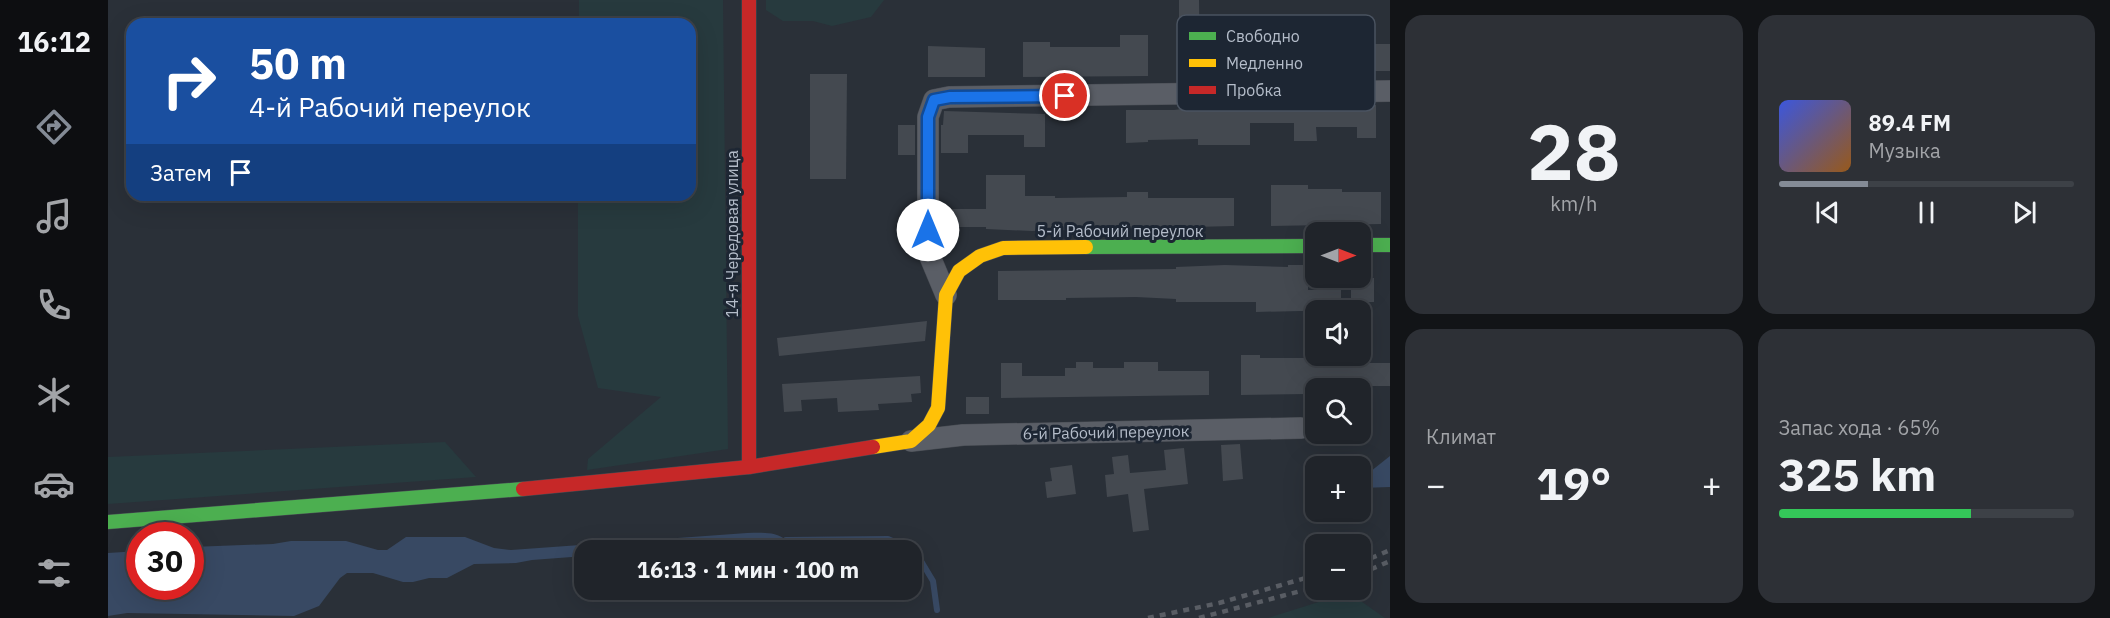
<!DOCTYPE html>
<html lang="ru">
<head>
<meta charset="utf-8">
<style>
	body { margin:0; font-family:"IBM Plex Sans",sans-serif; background:#2d3036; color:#f1f3f6; height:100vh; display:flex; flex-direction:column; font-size:22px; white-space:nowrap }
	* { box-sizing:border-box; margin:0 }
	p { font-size:20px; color:#a2a4a8 }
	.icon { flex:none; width:33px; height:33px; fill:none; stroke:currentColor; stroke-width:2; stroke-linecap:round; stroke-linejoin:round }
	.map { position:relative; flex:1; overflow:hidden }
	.details { display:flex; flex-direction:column; gap:15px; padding:15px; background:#121417; width:720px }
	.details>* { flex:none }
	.guide { position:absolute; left:18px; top:18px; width:570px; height:183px; border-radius:18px; box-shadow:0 6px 24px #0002,0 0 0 2px #3d4147; background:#1a4fa0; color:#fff; overflow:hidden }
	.needle { width:39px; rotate:90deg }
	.fabs { position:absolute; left:1197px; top:222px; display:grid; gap:12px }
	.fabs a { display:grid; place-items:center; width:66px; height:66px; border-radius:12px; background:#20242a; box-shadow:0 6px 24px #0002,0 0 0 2px #3d4147; font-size:30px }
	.speed { position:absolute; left:18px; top:522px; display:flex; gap:12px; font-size:30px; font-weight:700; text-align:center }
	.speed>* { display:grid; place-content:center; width:78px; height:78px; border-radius:50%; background:#20242a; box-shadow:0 6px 24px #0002,0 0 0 2px #3d4147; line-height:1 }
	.speed .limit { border:9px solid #d22; background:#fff; color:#111 }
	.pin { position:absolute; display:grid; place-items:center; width:51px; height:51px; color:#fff; margin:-26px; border:3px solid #fff; border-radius:50%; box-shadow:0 2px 6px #0007 }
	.me { position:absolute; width:66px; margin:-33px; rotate:0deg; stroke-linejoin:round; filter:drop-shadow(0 0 4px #0008) }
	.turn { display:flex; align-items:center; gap:21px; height:126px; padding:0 24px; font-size:27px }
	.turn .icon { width:78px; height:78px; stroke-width:2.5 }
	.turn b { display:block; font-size:42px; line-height:51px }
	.then { display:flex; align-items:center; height:57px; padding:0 24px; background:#0003; gap:12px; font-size:22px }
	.big { font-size:45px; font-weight:700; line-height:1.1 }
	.details .widget { flex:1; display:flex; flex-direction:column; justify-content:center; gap:9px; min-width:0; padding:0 21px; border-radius:18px; background:#2d3036 }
	.details .dial { align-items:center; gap:0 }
	.dial b { font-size:78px; line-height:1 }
	.song { display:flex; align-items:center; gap:18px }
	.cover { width:72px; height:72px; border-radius:9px; background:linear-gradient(135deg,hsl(230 70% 55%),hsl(30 70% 35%)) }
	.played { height:6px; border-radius:3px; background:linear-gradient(90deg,#848b96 30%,#3d4147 30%) }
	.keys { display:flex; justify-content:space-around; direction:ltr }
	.heat { display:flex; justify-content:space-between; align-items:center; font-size:33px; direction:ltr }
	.charge { height:9px; border-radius:4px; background:linear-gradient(90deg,#34c759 65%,#3d4147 0) }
	.details .tiles { flex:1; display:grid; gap:15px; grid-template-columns:repeat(2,1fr) }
	.trip { position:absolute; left:466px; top:540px; width:348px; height:60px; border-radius:18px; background:#20242a; box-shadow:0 6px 24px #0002,0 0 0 2px #3d4147; font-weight:700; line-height:60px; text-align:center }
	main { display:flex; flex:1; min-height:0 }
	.dock { display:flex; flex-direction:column; width:108px; justify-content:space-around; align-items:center; background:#0d0e11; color:#a2a4a8 }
	.dock .icon { width:42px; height:42px }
	.dock .selected { color:#848b96 }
	.dock b { font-size:27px; color:#f1f3f6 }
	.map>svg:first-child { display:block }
	.green { fill:#273a3e }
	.water { fill:#384963 }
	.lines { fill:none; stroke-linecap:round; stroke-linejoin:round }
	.stream { stroke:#384963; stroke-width:6 }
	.building { fill:#444950 }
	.street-casing { stroke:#484c53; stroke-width:22 }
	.fast-casing { stroke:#484c53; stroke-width:15 }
	.slow-casing { stroke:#484c53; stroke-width:15 }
	.jam-casing { stroke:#484c53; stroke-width:15 }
	.street { stroke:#5a5e66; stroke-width:21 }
	.fast { stroke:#4caf50; stroke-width:14 }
	.slow { stroke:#ffc107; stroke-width:14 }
	.jam { stroke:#c62828; stroke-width:14 }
	.rail { stroke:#595d64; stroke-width:4.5; stroke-dasharray:6 6; stroke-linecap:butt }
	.route-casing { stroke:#114b97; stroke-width:15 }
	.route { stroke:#1a73e8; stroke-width:10 }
	.labels { text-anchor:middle; stroke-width:6; stroke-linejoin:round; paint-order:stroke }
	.street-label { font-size:16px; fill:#b4bcc9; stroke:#1d2633 }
	.key { fill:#1d2633; stroke:#4a5360; stroke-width:1.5 }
	.key-label { font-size:16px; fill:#b4bcc9 }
</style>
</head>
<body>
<main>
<nav class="dock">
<b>16:12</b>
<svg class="icon selected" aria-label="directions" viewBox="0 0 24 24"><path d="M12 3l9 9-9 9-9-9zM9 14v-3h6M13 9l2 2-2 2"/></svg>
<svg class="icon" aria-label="music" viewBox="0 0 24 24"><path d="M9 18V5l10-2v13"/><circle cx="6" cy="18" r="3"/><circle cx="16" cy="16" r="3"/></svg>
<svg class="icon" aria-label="phone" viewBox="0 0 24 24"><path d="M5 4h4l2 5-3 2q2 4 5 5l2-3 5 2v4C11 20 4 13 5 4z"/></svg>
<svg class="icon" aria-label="climate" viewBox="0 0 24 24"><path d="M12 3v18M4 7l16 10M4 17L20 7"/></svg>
<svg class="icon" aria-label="car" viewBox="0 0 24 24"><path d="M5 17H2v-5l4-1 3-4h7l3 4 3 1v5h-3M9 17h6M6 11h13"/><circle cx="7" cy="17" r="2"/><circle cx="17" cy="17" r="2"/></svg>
<svg class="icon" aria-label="filters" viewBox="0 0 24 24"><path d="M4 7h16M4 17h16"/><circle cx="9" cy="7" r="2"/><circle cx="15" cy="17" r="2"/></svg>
</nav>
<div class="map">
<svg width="1282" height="618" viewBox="0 0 1282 618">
	<rect width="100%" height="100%" fill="#2a3038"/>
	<g class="green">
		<path d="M471,0H615L620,449L479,470L480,459L553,397L490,388L470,316V195H582V24H471Z"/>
		<path d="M658,0H776L763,17L724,26L705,21H675L658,10Z"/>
		<path d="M337,442L368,477L0,504V457Z"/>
		<path d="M1230,596L1247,597L1277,618H1160Z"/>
	</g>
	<g class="water">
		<path d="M1282,456V487L1253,488V479Z"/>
		<path d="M639,533C652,533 667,531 678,540L673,547L666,550L632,547L575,550H477V556L424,560L408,563L366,564L339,578H321L305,582H295L265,573H239L232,578L211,606L186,616L19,613L0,616V553L31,551L32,586H82L83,547L165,544L183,541H238L270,550H279L298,537H357L386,548L403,550Z"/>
	</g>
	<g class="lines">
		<path class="stream" d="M678,540L780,539L807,551L825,581L829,610"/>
	</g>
	<g class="building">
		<path d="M1071,0H1091L1092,74H1077V46H1071Z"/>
		<path d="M1012,35H1040V76L915,77V42H942V47H1012Z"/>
		<rect x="1263" y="44" width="19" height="27"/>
		<path d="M820,46L877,48V77H820Z"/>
		<path d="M702,74H739L738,179H702Z"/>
		<path d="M1268,105V138H1249V127H1208L1209,141H1186V123H1142V145H1090V139L1040,140V142L1018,143V110H1066L1090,107Z"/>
		<path d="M836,111L937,114V147H916V135H860V153H833V125H835Z"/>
		<rect x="790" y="125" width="17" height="30"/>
		<path d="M878,175H917V196H947V198L1019,197V192H1040V198H1126V226L924,231L878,229V227H839V209H878Z"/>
		<path d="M1163,185H1200V189H1234V192H1273V224L1163,226Z"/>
		<path d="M1117,265L1180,267V265H1200V290H1233V310L1148,312V302H1068V299L1028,297L958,298V300H890V271L1068,269V267Z"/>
		<rect x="1243" y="278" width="23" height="24"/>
		<path d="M819,321L817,341L671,356L669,338Z"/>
		<path d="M1133,355H1152V358H1198V363H1282V386H1245V388H1198V394L1133,395Z"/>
		<path d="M968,362H985V368H1016V362H1050V371H1101V395L893,398V363H914V376H957V368H968Z"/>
		<path d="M812,376L813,393L803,394L804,402L770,404L771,410L730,412L729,398L693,400L694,411L676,412L674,384Z"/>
		<rect x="858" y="397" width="23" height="17"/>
		<path d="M1132,444L1135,479L1115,481L1113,445Z"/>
		<path d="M1076,448L1080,484L1036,489L1041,530L1025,532L1020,494L999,497L997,475L1006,474L1004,457L1020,455L1022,473L1058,470L1056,450Z"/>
		<path d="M964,465L968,494L939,498L937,482L944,481L942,468Z"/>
	</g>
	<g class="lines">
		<defs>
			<g id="street">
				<path d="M838,295L820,252V117L826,100L841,97L1282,91"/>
				<path d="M803,441L855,435L1193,428"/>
			</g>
			<g id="fast">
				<path d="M1252,245H1282"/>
				<path d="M978,247L1208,246"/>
				<path d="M0,522L415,489"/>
			</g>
			<path id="slow" d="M765,447L803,441L821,425L830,408L838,295L851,271L872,256L895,248L978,247"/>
			<g id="jam">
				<path d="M641,0V467"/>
				<path d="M415,489L641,467L765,447"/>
			</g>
		</defs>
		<use href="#street" class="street-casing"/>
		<use href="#fast" class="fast-casing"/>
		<use href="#slow" class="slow-casing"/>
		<use href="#jam" class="jam-casing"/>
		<use href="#street" class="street"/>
		<use href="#fast" class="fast"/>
		<use href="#slow" class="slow"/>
		<use href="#jam" class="jam"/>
		<g class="rail">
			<path d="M1252,563L1282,550"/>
			<path d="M1252,574L1282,561"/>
			<path d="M1040,618L1111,603L1208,575"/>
			<path d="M1091,618L1208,587"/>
		</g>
	</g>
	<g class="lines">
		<defs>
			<path id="route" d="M820,230V117L826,100L842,97L957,96"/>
		</defs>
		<use href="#route" class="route-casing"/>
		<use href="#route" class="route"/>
	</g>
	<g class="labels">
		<g class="street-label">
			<text x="1012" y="237">5-й Рабочий переулок</text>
			<text transform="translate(624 234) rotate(-90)" y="6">14-я Чередовая улица</text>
			<text transform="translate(998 432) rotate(-1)" y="6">6-й Рабочий переулок</text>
		</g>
	</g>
	<rect x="1069" y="15" width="198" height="96" rx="9" class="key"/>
	<rect x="1081" y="32" width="27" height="8" fill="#4caf50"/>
	<rect x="1081" y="59" width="27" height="8" fill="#ffc107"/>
	<rect x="1081" y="86" width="27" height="8" fill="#c62828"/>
	<g class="key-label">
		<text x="1118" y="42">Свободно</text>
		<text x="1118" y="69">Медленно</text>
		<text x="1118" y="96">Пробка</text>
	</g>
</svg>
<div class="fabs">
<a><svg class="needle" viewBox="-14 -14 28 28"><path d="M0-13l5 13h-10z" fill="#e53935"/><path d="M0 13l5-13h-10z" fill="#a2a4a8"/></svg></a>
<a><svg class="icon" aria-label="sound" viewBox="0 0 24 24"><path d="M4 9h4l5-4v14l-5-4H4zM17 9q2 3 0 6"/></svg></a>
<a><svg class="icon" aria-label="search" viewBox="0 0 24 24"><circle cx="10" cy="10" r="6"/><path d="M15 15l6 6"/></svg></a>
<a>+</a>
<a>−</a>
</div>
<div class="speed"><div class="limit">30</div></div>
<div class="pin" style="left:957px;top:96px;background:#d93025"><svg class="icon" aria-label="arrive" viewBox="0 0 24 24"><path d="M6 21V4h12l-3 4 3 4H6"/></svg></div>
<svg class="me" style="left:820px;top:230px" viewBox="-20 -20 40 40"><circle r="19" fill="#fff"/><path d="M0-13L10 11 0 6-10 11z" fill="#1a73e8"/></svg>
<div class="trip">16:13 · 1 мин · 100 m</div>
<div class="guide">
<div class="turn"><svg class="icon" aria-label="right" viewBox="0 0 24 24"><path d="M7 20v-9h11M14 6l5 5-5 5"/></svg><div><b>50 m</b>4-й Рабочий переулок</div></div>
<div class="then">Затем<svg class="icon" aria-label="arrive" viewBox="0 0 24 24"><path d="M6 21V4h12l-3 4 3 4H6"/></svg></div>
</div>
</div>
<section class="details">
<div class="tiles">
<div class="widget dial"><b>28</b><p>km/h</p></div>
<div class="widget">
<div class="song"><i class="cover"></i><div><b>89.4 FM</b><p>Музыка</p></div></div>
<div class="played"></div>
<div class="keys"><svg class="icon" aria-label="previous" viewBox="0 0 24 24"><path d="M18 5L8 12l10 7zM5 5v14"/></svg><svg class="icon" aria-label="pause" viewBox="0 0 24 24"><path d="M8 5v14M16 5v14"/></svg><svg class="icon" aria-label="next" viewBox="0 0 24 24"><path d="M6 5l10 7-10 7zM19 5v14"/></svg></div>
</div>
<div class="widget"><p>Климат</p>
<div class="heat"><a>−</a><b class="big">19°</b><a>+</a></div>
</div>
<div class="widget"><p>Запас хода · 65%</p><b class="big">325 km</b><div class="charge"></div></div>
</div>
</section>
</main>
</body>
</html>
